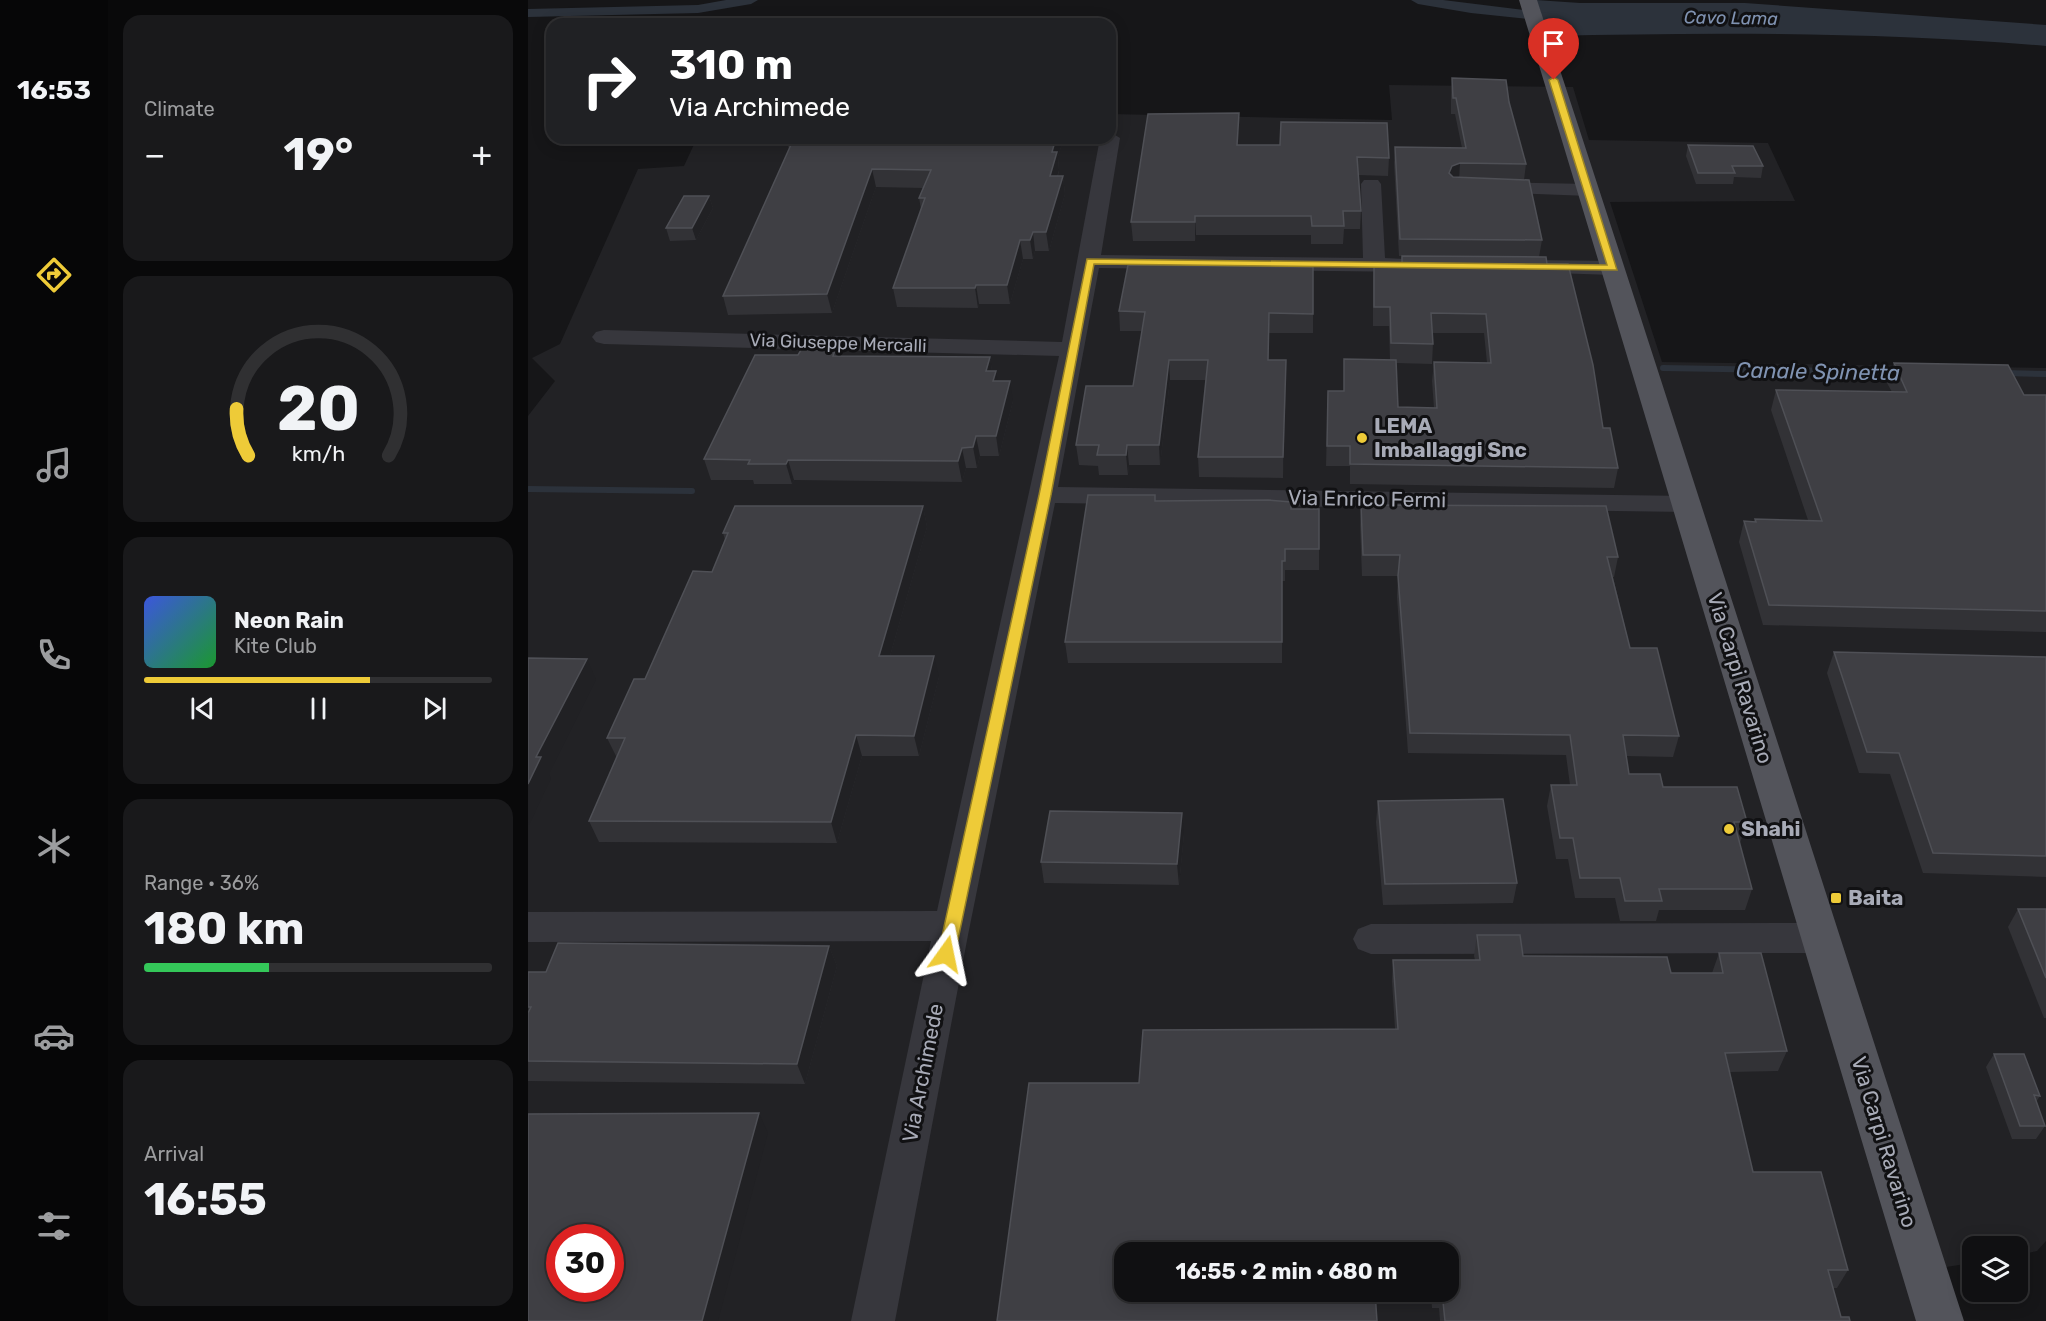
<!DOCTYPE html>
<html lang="en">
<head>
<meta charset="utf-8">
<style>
	body { margin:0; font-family:Rubik,sans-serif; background:#19191b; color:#f1f3f6; height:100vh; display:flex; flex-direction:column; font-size:22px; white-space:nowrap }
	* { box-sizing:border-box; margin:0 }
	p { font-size:20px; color:#9c9d9f }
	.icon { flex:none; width:33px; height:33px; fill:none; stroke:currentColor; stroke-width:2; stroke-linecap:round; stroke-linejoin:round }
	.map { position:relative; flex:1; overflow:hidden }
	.side { display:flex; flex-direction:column; gap:15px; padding:15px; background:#09090a; width:420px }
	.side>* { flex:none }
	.top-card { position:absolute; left:18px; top:18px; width:570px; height:126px; border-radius:18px; box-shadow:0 3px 15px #0003,0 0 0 2px #303032; background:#202124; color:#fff; overflow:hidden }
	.controls { position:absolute; left:1434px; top:1236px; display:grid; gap:12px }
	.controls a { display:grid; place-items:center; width:66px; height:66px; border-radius:12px; background:#101012; box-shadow:0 3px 15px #0003,0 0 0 2px #303032; font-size:30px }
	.speed { position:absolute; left:18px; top:1224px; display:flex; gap:12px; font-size:30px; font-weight:700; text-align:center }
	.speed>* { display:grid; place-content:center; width:78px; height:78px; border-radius:50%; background:#101012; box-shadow:0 3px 15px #0003,0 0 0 2px #303032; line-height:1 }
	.speed .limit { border:9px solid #d22; background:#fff; color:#111 }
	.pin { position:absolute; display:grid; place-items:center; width:51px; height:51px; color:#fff; margin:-62px -26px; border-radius:50% 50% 50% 0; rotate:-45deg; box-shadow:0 0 6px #0007 }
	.pin .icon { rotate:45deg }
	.me { position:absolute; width:66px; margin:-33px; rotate:12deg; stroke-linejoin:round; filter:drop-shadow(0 0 4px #0008) }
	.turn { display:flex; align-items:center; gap:21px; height:126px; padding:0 24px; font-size:27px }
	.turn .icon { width:78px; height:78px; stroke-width:2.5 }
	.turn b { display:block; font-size:42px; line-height:51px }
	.big { font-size:45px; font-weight:700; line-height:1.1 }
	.side .card { flex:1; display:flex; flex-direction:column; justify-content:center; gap:9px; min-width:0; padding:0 21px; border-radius:18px; background:#19191b }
	.side .dial { align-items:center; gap:0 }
	.dial svg { height:156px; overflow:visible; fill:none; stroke:#303032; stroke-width:7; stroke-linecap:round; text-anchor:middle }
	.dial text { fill:#f1f3f6; stroke:none }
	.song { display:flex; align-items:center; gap:18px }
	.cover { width:72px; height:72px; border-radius:9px; background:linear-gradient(135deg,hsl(230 70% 55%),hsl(130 70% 35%)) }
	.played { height:6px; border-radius:3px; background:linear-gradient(90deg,#eecb38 65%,#303032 65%) }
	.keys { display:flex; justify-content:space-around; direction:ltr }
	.heat { display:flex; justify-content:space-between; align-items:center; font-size:33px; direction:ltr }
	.charge { height:9px; border-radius:4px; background:linear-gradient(90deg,#34c759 36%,#303032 0) }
	.trip { position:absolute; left:586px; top:1242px; width:345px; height:60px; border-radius:18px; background:#101012; box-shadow:0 3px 15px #0003,0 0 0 2px #303032; font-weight:700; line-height:60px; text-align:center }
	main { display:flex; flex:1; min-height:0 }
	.tabs { display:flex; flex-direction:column; width:108px; justify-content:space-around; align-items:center; background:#060607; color:#9c9d9f }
	.tabs .icon { width:42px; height:42px }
	.tabs .active { color:#eecb38 }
	.tabs b { font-size:27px; color:#f1f3f6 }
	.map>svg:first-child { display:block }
	.built { fill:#222225; fill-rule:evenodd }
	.water { fill:#2c323b }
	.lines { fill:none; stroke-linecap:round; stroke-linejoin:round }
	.stream { stroke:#2c323b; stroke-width:6 }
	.canal { fill:#2c323b; fill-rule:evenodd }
	.minor { fill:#37373d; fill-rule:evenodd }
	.major { fill:#53545b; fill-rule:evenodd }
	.wall { fill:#323236; fill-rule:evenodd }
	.shaded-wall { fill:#212124 }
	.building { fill:#3f3f44; stroke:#4f5056; stroke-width:1.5; fill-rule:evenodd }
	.route { fill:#eecb38; stroke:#9b8424; stroke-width:1.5 }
	.poi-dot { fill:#eecb38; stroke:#111113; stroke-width:2 }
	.labels { text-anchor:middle; stroke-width:6; stroke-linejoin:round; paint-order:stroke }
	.far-water-label { font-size:18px; font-style:italic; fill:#8093b2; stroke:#111113 }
	.far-street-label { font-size:18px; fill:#a8abb7; stroke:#111113 }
	.poi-label { font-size:21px; font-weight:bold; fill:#a8abb7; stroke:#111113; text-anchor:start }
	.street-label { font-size:21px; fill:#a8abb7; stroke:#111113 }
	.water-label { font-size:22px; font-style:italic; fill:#8093b2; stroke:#111113 }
</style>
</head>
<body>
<main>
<nav class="tabs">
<b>16:53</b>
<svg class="icon active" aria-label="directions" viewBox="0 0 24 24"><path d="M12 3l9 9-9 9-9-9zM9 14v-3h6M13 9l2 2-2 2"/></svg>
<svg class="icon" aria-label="music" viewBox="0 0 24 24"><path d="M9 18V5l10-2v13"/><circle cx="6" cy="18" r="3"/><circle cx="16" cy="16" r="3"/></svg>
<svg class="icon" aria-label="phone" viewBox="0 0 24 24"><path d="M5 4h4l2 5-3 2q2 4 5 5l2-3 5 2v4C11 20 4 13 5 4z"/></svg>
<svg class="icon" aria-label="climate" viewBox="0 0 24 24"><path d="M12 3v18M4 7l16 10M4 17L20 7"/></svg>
<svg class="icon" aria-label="car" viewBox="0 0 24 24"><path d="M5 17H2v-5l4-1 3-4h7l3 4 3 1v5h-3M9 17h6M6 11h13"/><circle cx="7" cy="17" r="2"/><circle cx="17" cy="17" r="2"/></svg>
<svg class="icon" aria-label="filters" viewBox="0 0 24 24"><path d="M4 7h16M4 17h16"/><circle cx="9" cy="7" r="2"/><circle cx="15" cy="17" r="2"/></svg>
</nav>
<section class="side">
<div class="card"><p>Climate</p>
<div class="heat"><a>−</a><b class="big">19°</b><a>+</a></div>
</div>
<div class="card dial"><svg viewBox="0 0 100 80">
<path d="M14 69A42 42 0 1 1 86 69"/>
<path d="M14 69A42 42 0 0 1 8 45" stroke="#eecb38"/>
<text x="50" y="56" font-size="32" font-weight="700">20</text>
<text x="50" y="72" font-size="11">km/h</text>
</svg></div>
<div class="card">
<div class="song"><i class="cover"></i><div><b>Neon Rain</b><p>Kite Club</p></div></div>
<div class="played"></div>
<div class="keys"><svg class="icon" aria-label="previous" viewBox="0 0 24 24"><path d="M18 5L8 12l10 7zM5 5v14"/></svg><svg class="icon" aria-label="pause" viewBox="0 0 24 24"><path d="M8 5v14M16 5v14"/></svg><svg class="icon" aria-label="next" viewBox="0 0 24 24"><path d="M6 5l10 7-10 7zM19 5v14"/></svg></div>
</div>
<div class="card"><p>Range · 36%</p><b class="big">180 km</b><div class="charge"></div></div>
<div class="card"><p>Arrival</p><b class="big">16:55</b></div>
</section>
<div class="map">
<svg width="1518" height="1321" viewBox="0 0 1518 1321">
	<rect width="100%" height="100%" fill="#161618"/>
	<path class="built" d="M861,85L1045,87L1061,140L1240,143L1267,201L1082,202L1134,362L1518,368V1241L1509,1251L1490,1255V1246H1444V1263L1418,1267L1435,1321H0V416L27,381L4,358L32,344L110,169L156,166L169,138H582V114L864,120ZM32,1238H82V1288H32ZM597,1252H921V1292H597Z"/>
	<path class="water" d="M1008,0L1052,3H1217L1518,25V46C1353,32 1187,32 1022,36Z"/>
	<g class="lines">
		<g class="stream">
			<path d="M1135,368L1373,372"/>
			<path d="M1475,373L1518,374"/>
			<path d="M0,489L164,491"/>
		</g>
		<g class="canal">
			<path d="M198,0H230L223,4L170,13L0,17V9L170,5Z"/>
			<path d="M883,0H915L1029,14L1036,18L1029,22L943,13L890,4Z"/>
		</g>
		<g class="minor">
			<path d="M582,132L592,138L573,255L835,258L833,184L836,180H850L853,184L857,258L895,260L898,265L895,270L887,272L571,268L530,487L1160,496L1169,498L1173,504L1169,510L1160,512L527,503L440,935L367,1321H323L403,941L0,942V912L409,911L531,356L76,344L68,342L64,337L68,332L76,330L534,342L572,138H582Z"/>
			<path d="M962,182L1061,184L1068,186L1071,190L1068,194L1061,196L955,192L952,188L955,184Z"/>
			<path d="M1001,260L1085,261L1093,263L1096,268L1093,273L1085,275L993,272L990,267L993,262Z"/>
			<path d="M1292,923L1305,928L1310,938L1305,948L1292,953L843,954L830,949L825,939L830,929L843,924Z"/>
		</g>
		<path class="major" d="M991,0H1009C1154,440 1293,881 1436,1321H1388C1255,881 1126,440 991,0Z"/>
	</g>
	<g class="wall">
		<path d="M924,78L981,102L998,164L996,180L1014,240L1011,257L1019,264L1075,428L1090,468L1086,488L822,484V466H798L800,391H816V359L862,360L861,326H845V282L846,263H873L874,256H871L866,163L867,147L934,148L927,114H923V94ZM905,333H956L959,363L906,362L904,381L906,408L870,407L868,363L904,364L905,344Z"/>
		<path d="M711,131L710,145L861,158L860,176L830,175L833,211L832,229H816L815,244H783V235H668L667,241H605L603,222Z"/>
		<path d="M258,138H536L530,156L531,170L530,176H535L537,194L521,251H507L505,259H495L482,304H451L450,308L369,307L365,288L393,209L391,198L395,188L348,187L304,313L200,315L195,296L261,149Z"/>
		<path d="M1160,145L1235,166L1233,178L1206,177L1205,184H1168L1158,156Z"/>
		<path d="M181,196L185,208L168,240L142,241L138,228Z"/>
		<path d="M785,267V333H741L740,360L758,380L755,478L671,477L670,457L678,380H642L632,465H601L600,475H571L570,466L551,465L548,445L605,386L614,331H592L591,311Z"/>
		<path d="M307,350L308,356L462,357L464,371L469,381L485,401L471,456H452L449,468H438L434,482L266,480L264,484H226L225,480H183L176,459L270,355Z"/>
		<path d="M1366,363L1496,395H1518V632L1235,625L1211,542L1216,521L1226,522L1227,519L1280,520L1243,410L1248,390L1364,392L1359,383Z"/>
		<path d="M628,501L763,509L791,549V570H757V581H754V663H540L537,642Z"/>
		<path d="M833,505L1090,557L1086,577H1085L1102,648L1151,736L1145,757L1098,756L1101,774L1135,787L1219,822L1212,843H1211L1224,889L1217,910H1131L1128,921H1092L1087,898H1047L1040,859H1028L1019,806L1023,785H1042L1038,755L880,753L869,597L870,576H834L832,525Z"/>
		<path d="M395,506L399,527L362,656L411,677L391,756H334L309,843L71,842L61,821L89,758L79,738L184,572L197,540L195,533Z"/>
		<path d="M1306,652L1518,657V877L1395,873L1362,774L1331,773L1299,673Z"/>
		<path d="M850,801L989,883L985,903L855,905L848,822Z"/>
		<path d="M656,834L651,885L516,883L513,862Z"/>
		<path d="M1490,909H1518V1018H1516L1480,927Z"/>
		<path d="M949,935L995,956L1143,973H1184L1191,953L1259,1051L1250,1071L1202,1072L1225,1172L1320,1270L1309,1288H1305L1313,1317L1322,1321H912L911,1308H904L903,1292H921V1252H597L611,1083L867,1029L864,981L865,960H947L946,956Z"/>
		<path d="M301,946L309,966L277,1084L0,1081V972H18Z"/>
		<path d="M1466,1054L1512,1096L1508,1102L1517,1126L1508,1139H1484L1458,1067Z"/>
	</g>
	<g class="shaded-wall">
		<path d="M711,113V131L709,163V145Z"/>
		<path d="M528,138H536L530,156L531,170L524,194L522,176L524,152Z"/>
		<path d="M932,163L931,180L922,183L921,173L924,166Z"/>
		<path d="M344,169L348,187L304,313L299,294Z"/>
		<path d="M535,176L537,194L521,251L518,232Z"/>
		<path d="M181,196L185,208L168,240L164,228Z"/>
		<path d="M667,216L668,235L667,241Z"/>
		<path d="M505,232L507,251L505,259L502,240Z"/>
		<path d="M492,240L495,259L482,304L479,285Z"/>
		<path d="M448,285L451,304L450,308L447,288Z"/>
		<path d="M462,357L465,377L458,371Z"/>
		<path d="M641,360L642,380L632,465L631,445Z"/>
		<path d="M758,360V380L755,478V457Z"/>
		<path d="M468,371L471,391L465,381Z"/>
		<path d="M482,381L485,401L471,456L468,436Z"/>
		<path d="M448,436L452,456L449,468L445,447Z"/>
		<path d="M599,445L601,465L600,475L598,455Z"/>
		<path d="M434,448L438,468L434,482L430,461Z"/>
		<path d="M260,460L266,480L264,484L258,464Z"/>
		<path d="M395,506L399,527L356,677L351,656Z"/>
		<path d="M406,656L411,677L391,756L386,736Z"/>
		<path d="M59,659L68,680L21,774L23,778L1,825L0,822V784L8,757Z"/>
		<path d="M328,735L334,756L309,843L303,822Z"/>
		<path d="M654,813L656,834L651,885L649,864Z"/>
		<path d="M301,946L309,966L277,1084L269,1064Z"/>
		<path d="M231,1113L240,1133L190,1321H174Z"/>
	</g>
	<g class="building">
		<path d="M924,78L978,80L981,102L998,164L932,163L924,166L921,173L925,177L1001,180L1014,240L872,239L867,147L938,148L928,98H925Z"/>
		<path d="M711,113L709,145H752L753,122L859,123L861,158L829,157L833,211H815L816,226H784L783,216H667V222H603L620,114Z"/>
		<path d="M266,138H528L524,152H529L522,176H535L518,232H505L502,240H492L479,285H448L447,288H365L397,198H391L403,170L344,169L299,294L195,296Z"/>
		<path d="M1160,145L1225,146L1235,166H1204L1207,173H1170Z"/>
		<path d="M156,196H181L164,228H138Z"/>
		<path d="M874,256L1018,257L1019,264H1040L1065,365L1075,428H1082L1090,468L822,464V446H799L800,391H816V359L868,360L870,407L909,408L906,362L963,363L958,314L903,313L905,344L863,343L862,307H846V263H874Z"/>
		<path d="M600,265L785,267V314L741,313L740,360H758L755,457H670L680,360H641L631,445H599L598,455H569L571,445H548L558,386H605L617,312L591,311Z"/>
		<path d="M273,350H307L305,356L462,357L458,371H468L465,381H482L468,436H448L445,447L434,448L430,461L260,460L258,464H220L222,460L176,459L227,355H270Z"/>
		<path d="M1366,363L1480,365L1496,395H1518V611L1241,605L1216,521L1228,522L1227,519L1294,521L1248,390L1379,392Z"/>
		<path d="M560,495H627V501L740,500L763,502V509H791V549H757V561H754V642H537Z"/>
		<path d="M833,505L1078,506L1090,557H1079L1102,648H1129L1151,736L1095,735L1101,774H1132L1135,787H1209L1219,822H1206L1224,889H1131L1134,901H1097L1092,878H1052L1045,838H1032L1023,785H1049L1042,735L882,733L870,576L872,555H835Z"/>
		<path d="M207,506H395L351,656H406L386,736L328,735L303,822L61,821L97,738H79L106,679H117L165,571L184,572L200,533H195Z"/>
		<path d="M1306,652L1518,657V856L1405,853L1371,753L1339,752Z"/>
		<path d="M0,658L59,659L8,757H13L0,784Z"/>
		<path d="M975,799L989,883L857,884L850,801Z"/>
		<path d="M522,811L654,813L649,864L513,862Z"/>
		<path d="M1490,909H1518V978Z"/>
		<path d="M949,935H992L995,956L1139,957L1143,973H1195L1191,953H1233L1259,1051L1197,1053L1225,1172H1293L1320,1270H1300L1313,1317H1321L1322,1321H917L914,1292H921V1252H597V1292H847L849,1321H469L501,1083H611L615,1030L870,1029L865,960H952Z"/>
		<path d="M30,943L301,946L269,1064L0,1061V1013L3,1007H0V972H18Z"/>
		<path d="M1466,1054H1496L1512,1096L1506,1095L1517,1126H1492Z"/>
		<path d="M231,1113L174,1321H0V1114ZM32,1238H82V1288H32Z"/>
	</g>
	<path class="route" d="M1026,77L1030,80L1089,270L566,264L523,495L427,954L424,959H413L410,954L511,495L559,259L1079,265L1021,80Z"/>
	<g class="poi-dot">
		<circle cx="834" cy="438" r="6"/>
		<circle cx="1201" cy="829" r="6"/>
		<rect x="1302" y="892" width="12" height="12" rx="3"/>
	</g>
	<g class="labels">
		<g class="far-water-label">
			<text transform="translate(1203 18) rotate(1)" y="6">Cavo Lama</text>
		</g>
		<g class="far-street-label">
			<text transform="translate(310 343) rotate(2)" y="6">Via Giuseppe Mercalli</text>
		</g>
		<g class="poi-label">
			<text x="846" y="433">LEMA<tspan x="846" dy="24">Imballaggi Snc</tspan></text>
			<text x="1213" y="836">Shahi</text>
			<text x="1320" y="905">Baita</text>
		</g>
		<g class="street-label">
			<text transform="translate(839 499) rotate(1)" y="7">Via Enrico Fermi</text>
			<text transform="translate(1212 678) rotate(73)" y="7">Via Carpi Ravarino</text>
			<text transform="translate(395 1073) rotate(-79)" y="7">Via Archimede</text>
			<text transform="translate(1356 1142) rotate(73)" y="7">Via Carpi Ravarino</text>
		</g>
		<g class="water-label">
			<text transform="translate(1290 371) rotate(1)" y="8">Canale Spinetta</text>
		</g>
	</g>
</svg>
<div class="controls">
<a><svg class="icon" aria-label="layers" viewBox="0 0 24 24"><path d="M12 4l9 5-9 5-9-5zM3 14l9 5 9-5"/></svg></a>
</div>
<div class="speed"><div class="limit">30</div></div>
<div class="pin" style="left:1026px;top:80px;background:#d93025"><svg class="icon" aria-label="arrive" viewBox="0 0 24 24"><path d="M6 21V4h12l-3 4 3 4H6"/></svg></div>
<svg class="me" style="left:418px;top:954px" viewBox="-20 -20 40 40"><path d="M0-17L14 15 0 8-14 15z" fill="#eecb38" stroke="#fff" stroke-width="4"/></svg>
<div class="trip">16:55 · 2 min · 680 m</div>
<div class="top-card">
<div class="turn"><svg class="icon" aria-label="right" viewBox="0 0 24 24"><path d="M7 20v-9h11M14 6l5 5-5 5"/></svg><div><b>310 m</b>Via Archimede</div></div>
</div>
</div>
</main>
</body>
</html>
